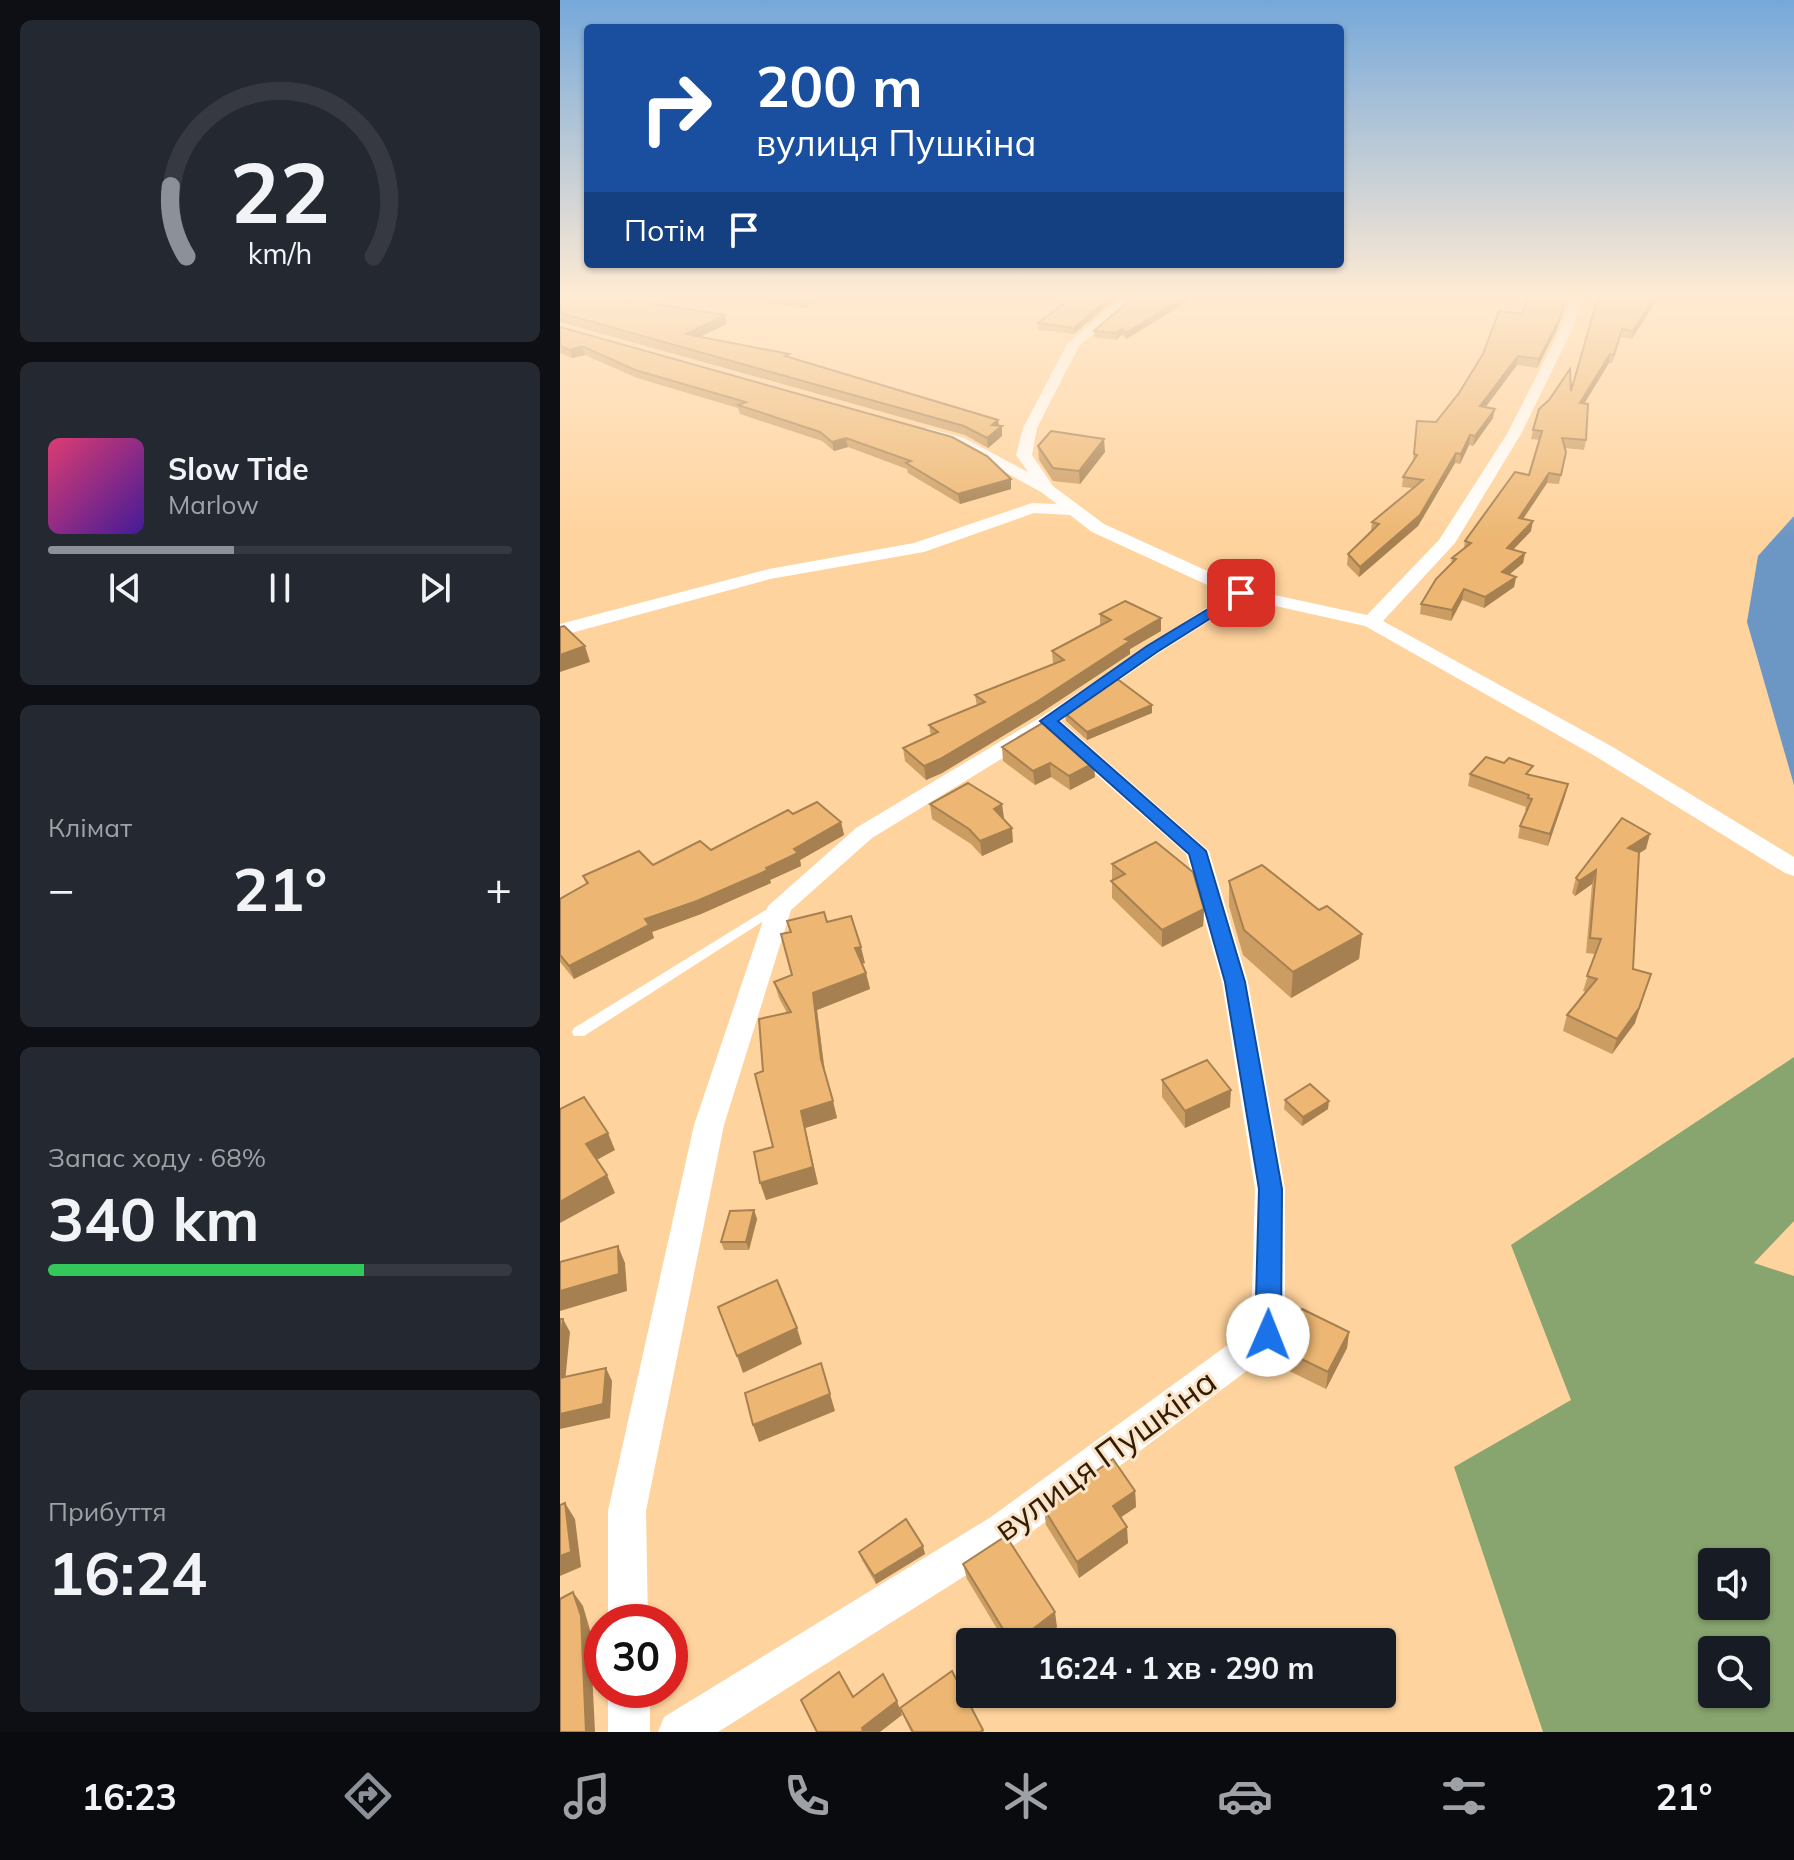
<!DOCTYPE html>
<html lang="uk">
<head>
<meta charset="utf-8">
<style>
	body { margin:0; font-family:Mulish,sans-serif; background:#242831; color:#f1f3f6; height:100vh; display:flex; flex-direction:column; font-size:30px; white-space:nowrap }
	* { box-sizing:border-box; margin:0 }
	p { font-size:26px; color:#9ea1a6 }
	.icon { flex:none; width:44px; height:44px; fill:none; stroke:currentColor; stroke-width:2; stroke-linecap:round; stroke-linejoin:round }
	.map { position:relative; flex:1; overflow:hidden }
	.panel { display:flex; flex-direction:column; gap:20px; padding:20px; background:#0d0f14; width:560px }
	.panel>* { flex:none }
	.hud { position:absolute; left:24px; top:24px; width:760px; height:244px; border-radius:8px; box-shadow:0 2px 6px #0004; background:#1a4fa0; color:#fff; overflow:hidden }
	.controls { position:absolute; left:1138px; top:1548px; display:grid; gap:16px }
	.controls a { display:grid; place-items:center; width:72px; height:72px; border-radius:8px; background:#171b24; box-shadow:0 2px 6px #0004; font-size:40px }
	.speed { position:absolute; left:24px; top:1604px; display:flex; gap:16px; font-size:40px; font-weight:700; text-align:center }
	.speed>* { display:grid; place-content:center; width:104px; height:104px; border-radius:50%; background:#171b24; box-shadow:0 2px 6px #0004; line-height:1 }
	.speed .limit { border:12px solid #d22; background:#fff; color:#111 }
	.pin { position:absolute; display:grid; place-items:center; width:68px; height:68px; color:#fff; margin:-34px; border-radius:16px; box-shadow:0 4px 12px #0006 }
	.me { position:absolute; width:88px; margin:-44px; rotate:1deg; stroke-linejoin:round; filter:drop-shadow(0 0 6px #0008) }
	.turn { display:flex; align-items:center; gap:28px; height:168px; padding:0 40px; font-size:36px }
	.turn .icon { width:104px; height:104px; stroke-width:2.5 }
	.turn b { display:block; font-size:56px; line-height:68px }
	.then { display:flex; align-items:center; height:76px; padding:0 40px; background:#0003; gap:16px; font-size:30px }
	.big { font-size:60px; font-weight:700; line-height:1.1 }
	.panel .widget { flex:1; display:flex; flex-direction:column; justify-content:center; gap:12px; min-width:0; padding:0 28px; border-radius:12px; background:#242831 }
	.panel .dial { align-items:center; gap:0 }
	.dial svg { height:208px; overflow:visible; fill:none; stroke:#363941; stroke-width:7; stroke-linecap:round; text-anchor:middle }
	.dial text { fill:#f1f3f6; stroke:none }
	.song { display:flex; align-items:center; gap:24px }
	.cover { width:96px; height:96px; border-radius:12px; background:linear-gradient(135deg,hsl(340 70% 55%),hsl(260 70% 35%)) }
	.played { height:8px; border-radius:4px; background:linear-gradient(90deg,#8c9099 40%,#363941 40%) }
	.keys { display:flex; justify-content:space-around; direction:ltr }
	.heat { display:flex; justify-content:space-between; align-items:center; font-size:44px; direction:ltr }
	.charge { height:12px; border-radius:6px; background:linear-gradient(90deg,#34c759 68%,#363941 0) }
	.trip { position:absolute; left:396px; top:1628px; width:440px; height:80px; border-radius:8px; background:#171b24; box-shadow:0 2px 6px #0004; font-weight:700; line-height:80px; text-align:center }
	.menu { display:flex; height:128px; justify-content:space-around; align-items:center; background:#090b0e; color:#9ea1a6 }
	.menu .icon { width:56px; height:56px }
	.menu .current { color:#8c9099 }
	.menu b { font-size:36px; color:#f1f3f6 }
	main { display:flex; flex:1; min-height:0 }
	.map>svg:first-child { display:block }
	.forest { fill:#88a56f; fill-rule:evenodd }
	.water { fill:#6c96c4 }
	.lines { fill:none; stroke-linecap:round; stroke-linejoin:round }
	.service { fill:#fff; fill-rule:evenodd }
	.minor { fill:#fff; fill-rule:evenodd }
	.wall { fill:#cc9d63 }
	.shaded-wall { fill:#a68050 }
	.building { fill:#edb773; stroke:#a68050; stroke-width:2 }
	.route { fill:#1a73e8; stroke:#114b97; stroke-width:2 }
	.labels { text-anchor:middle; stroke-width:6; stroke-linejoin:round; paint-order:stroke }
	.near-street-label { font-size:34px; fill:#311d01; stroke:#fbe4ca }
</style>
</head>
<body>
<main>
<section class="panel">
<div class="widget dial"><svg viewBox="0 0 100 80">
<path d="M14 69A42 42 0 1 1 86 69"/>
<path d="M14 69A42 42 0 0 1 8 42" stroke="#8c9099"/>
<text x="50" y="56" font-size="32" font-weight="700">22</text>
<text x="50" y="72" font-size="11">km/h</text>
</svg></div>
<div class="widget">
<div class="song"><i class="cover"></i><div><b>Slow Tide</b><p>Marlow</p></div></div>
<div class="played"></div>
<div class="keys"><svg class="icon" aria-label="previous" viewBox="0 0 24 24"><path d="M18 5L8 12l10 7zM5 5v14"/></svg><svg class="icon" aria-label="pause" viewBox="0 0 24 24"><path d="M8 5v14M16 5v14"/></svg><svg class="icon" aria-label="next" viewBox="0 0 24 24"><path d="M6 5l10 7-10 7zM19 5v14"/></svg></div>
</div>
<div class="widget"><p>Клімат</p>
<div class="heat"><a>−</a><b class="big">21°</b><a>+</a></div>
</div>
<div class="widget"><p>Запас ходу · 68%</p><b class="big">340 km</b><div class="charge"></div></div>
<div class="widget"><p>Прибуття</p><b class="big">16:24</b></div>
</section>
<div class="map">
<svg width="1234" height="1732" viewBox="0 0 1234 1732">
	<rect width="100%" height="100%" fill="#ffd39d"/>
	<path class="forest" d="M1234,1057V1221L1194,1263L1234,1276V1732H983L894,1467L1011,1400L951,1245ZM1152,1562H1196V1606H1152ZM1152,1650H1196V1694H1152Z"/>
	<path class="water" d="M1234,516V785L1187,622L1198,556Z"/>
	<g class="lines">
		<path class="service" d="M217,903L221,904L223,907L221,910L24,1036H14L12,1032L14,1028Z"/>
		<g class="minor">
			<path d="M566,294H580L519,346L477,428L472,455L493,486L544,524L687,589L807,615L879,540L947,434L1001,328L1011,294H1023L1013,328L961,434L895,543L823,621L1051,746L1234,857V876L1225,873L1035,756L805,626L684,599L599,653L501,721L649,851L688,982L725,1189V1335L720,1346L457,1543L158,1732H98L104,1717L431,1517L691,1328L695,1189L662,982L626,854L487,731L312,838L231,910L164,1125L86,1511L88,1622H48V1511L134,1125L208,906L296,828L481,717L667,594L532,532L510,515L474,513L364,552L210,579L0,636V624L209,569L354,543L472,503L497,504L481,492L394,444L360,432L367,428L404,438L468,472L456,455L463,428L507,344Z"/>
			<rect x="48" y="1690" width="42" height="42"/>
		</g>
	</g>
	<g class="wall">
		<path d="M0,294L167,324L140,337L230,358L438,420L439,426H442V436L428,448L405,435L0,322Z"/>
		<path d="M181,294H272L244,308L182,298Z"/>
		<path d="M511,294H561L514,334L478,330V323L514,296Z"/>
		<path d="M1039,294L1099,296L1072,339L1061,337L1052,363H1049L1024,404L1026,440L1024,450L1005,448L1006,452L999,484L987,483L963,519L971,531L953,550L965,553L963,563L949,575L956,577L954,587L924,608L902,600L891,621L860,614L861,604L891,564L892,558L904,548L905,541L969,475L980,440L971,439L973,430L1011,391Z"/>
		<path d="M1006,298L998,327L977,368L957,365L925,407L933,418L913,446L909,445L900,464L895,463L858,526L799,577L787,565L788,554L811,531L812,522L853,488L842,487L843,477L853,461L857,421L876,422L962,314Z"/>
		<path d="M624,304L566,339L562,335L556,340L534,337V331Z"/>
		<path d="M0,327L451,489L400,504L348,473L347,469L288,447L274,451L262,441L180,414L178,408L77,378L25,355L12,358L0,353Z"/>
		<path d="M478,446L545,452L520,484L493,481L479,460Z"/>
		<path d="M540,614L601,631L570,649V654L479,714L382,773L366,780L345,761L343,748L371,736L369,725L417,706L415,695L493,664L492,651L540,626Z"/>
		<path d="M592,705V713L527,740L506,721L505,713Z"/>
		<path d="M442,747L535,777L510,790L491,777L475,785L443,761Z"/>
		<path d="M910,774L971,775L1005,796L988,846L958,838L960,826L967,811L965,810L966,807L908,786Z"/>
		<path d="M370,804L444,818L453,842L422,856L411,844L372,819Z"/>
		<path d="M233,814L281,822L284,835L240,860L241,866L210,880L211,883L141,914L92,932L94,938L14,979L0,962V899L26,884L23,876L93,865L151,850Z"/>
		<path d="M1086,849L1079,853L1073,969L1075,1023L1052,1054L1003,1031L1007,1015L1026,992L1023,991L1035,954L1026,953L1032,884L1015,896L1012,893L1016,878Z"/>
		<path d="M552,864L644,909L643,926L602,947L552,898Z"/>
		<path d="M669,881L802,934L799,959L731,998L683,955L669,906Z"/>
		<path d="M227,921L267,922L305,963L302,964L306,973L310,989L257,1010L265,1071L277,1118L245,1128L258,1184L206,1200L213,1147L203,1071L227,1013L219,998L214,982L232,975L230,932Z"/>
		<path d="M602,1080L670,1107L625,1128L602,1097Z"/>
		<path d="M725,1100L768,1109L742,1126L724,1109Z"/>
		<path d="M194,1210L197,1219L189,1250H164L161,1242Z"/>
		<path d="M789,1332L787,1348L766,1389L719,1366L721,1349Z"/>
		<path d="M575,1491L576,1507L561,1517L568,1543L519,1578L486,1525L484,1509Z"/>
		<path d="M299,1552L365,1554L316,1584L302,1560Z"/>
		<path d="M403,1564L497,1627L477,1642H445L407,1579Z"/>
		<path d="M340,1708L423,1730L424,1732H351Z"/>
	</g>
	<g class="shaded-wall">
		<path d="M253,294H272L244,308L242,300Z"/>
		<path d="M553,294H561L514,334V328Z"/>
		<path d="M629,294H636L624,304L566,339V333Z"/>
		<path d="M1097,294H1100L1099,296L1072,339L1073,331Z"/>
		<path d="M1006,298L998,327L977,368L979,359Z"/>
		<path d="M165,315L167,324L128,342L126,334Z"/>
		<path d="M562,329V335L556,340V333Z"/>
		<path d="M22,346L25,355L12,358L10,350Z"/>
		<path d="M1050,354L1049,363L1019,412L1020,403Z"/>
		<path d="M958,356L957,365L919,416L920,406Z"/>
		<path d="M935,409L933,418L913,446L915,436Z"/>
		<path d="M438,420L439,428L442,426V436L428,448L427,438L432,425Z"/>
		<path d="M910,435L909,445L900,464L901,454Z"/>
		<path d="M286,438L288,447L274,451L272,442Z"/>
		<path d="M544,439L545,452L520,484L519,471Z"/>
		<path d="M896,453L895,463L858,526L799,577L800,567Z"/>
		<path d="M989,473L987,483L957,528L959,518Z"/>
		<path d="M451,479V489L400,504L398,494Z"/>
		<path d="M973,521L971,531L945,558L947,548Z"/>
		<path d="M965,553L963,563L940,582L942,572Z"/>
		<path d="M956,577L954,587L924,608L925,597Z"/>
		<path d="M904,589L902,600L891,621L892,610Z"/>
		<path d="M601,618V631L570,649V654L479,714L382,773L366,780L364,766L565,639Z"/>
		<path d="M25,646L30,662L0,672V655Z"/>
		<path d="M592,705V713L527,740V732Z"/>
		<path d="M490,763L491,777L475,785L473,771Z"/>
		<path d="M534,763L535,777L510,790L509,776Z"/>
		<path d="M1008,784L1005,796L988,846L990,834Z"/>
		<path d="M442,804L444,818L435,824L434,809Z"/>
		<path d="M281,822L284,835L240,860L241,866L210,880L211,883L141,914L92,932L94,938L14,979L9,966L85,919L206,868L234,849Z"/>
		<path d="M452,828L453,842L422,856L420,841Z"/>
		<path d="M1090,834L1086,849L1064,863L1068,848Z"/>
		<path d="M1036,870L1032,884L1015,896L1019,881Z"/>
		<path d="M644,909L643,926L602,947V930Z"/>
		<path d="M802,934L799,959L731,998L733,972Z"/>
		<path d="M301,947L305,963L298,965L295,948Z"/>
		<path d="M306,973L310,989L257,1010L265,1076L261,1059L253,993Z"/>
		<path d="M1091,974L1075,1023L1052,1054L1057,1039Z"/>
		<path d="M671,1090L670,1107L625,1128V1111Z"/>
		<path d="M273,1101L277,1118L245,1128L258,1184L206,1200L200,1183L241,1111Z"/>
		<path d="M769,1101L768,1109L742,1126L743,1117Z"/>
		<path d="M48,1133L55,1150L33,1162L26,1144Z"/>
		<path d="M47,1175L55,1193L0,1223V1202Z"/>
		<path d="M194,1210L197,1219L189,1250L186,1242Z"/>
		<path d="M58,1246L65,1263L67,1291L0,1311V1291Z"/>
		<path d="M3,1319L10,1332L4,1392L0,1385V1348Z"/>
		<path d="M237,1328L242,1344L183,1373L177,1356Z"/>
		<path d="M789,1332L787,1348L766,1389L768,1372Z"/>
		<path d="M261,1363L275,1411L199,1442L193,1425Z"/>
		<path d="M46,1368L52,1381L50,1418L0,1429V1414Z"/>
		<path d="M575,1491L576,1507L554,1522L553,1506Z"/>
		<path d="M5,1503L15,1519L21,1567L0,1576V1556Z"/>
		<path d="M567,1527L568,1543L519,1578L517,1562Z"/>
		<path d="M363,1546L365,1554L316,1584L314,1576Z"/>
		<path d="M13,1592L23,1606L30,1630L35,1732H26Z"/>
		<path d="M495,1612L497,1627L477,1642H456Z"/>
		<path d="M337,1701L342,1715L320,1732H303L302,1728Z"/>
	</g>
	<g class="building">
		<path d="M0,294H34L165,315L126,334L229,354L225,356L438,420L432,425L442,426L427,438L404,426L0,313Z"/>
		<path d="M207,294H253L242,300Z"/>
		<path d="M516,294H553L514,328L478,323Z"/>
		<path d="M577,294H629L566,333L562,329L556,333L534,331Z"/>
		<path d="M970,294H1005L1006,298L1000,318L979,359L958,356L920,406L935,409L915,436L910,435L901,454L896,453L860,515L800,567L788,554L819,524L812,522L863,480L843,477L857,455L854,454L857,421L876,422L899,393L923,354L939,311L962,314Z"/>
		<path d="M1039,294H1097L1073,331L1062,329L1054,355L1050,354L1020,403L1028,404L1026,440L1002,438L1006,452L1001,475L989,473L959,518L973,521L947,548L965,553L942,572L956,577L925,597L904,589L892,610L861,604L876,579L896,559L892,558L911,543L905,541L955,472L969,475L982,431L973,430L979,409L989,400L1010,369L1011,391Z"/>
		<path d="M0,327L392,437L427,456L451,479L398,494L346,463L351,461L286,438L272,442L260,432L178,405L186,402L75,370L22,346L10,350L0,346Z"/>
		<path d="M491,431L544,439L519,471L493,468L478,446Z"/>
		<path d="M565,601L601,618L565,639L570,641L478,701L380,759L364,766L343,748L378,732L369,725L425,702L415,695L504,660L492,651L551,620L540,614Z"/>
		<path d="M4,626L25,646L0,655V627Z"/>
		<path d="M556,678L592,705L527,732L505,713Z"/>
		<path d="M486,721L534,763L509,776L490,763L473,771L442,747Z"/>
		<path d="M926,757L944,763L949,758L973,766L966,774L1008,784L990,834L960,826L972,799L968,798L969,795L910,774Z"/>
		<path d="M408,783L442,804L434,809L452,828L420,841L409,829L370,804Z"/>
		<path d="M257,802L281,822L234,849L238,853L206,868L208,870L137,901L85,919L89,925L9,966L0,955V899L28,883L23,876L79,851L93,865L140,841L151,850L228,810L233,814Z"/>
		<path d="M1062,818L1090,834L1068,848L1079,852L1073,969L1091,974L1079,1008L1057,1039L1007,1015L1037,979L1027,976L1041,939L1030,938L1036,870L1019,881L1016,878Z"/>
		<path d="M596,842L633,872L644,909L602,930L551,881L565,874L552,864Z"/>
		<path d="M702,865L759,910L767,906L802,934L733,972L684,930L669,881Z"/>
		<path d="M264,912L267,922L291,916L301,947L295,948L306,973L253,993L261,1059L273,1101L241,1111L253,1167L200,1183L194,1152L213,1147L195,1074L203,1071L199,1019L231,1012L214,982L232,975L221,934L231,932L227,921Z"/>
		<path d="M647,1060L671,1090L625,1111L602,1080Z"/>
		<path d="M750,1084L769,1101L743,1117L725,1100Z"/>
		<path d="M24,1097L48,1133L26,1144L47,1175L0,1202V1109Z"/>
		<path d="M194,1210L186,1242H161L170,1211Z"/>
		<path d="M58,1246L59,1274L0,1291V1262Z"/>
		<path d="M217,1280L237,1328L177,1356L158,1307Z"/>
		<path d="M742,1309L789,1332L768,1372L721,1349Z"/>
		<path d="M0,1319H3L0,1348Z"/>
		<path d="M261,1363L270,1394L193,1425L185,1393Z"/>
		<path d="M46,1368L43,1404L0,1414V1378Z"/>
		<path d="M553,1459L575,1491L553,1506L567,1527L517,1562L484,1509Z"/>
		<path d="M5,1503L11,1552L0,1556V1505Z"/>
		<path d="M346,1519L363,1546L314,1576L299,1552Z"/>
		<path d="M446,1536L495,1612L456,1642H451L403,1564Z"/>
		<path d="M13,1592L21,1616L26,1732H0V1599Z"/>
		<path d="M392,1671L423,1730L420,1732H353L340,1708Z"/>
		<path d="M279,1672L293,1697L323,1674L337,1701L302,1728L303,1732H257L241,1700Z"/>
	</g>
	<linearGradient id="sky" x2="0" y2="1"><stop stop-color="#76a8da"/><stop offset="0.55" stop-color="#ffebd3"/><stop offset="1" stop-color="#ffebd3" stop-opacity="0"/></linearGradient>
	<rect width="1234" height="537" fill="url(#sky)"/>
	<path class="route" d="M681,589L686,590V596L597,652L498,721L646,851L685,982L722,1189L721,1335L717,1343L708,1347L699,1343L695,1335L699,1189L665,982L629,854L480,721L587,646Z"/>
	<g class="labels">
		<g class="near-street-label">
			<text transform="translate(545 1455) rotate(-36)" y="12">вулиця Пушкіна</text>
		</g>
	</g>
</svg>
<div class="controls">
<a><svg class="icon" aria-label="sound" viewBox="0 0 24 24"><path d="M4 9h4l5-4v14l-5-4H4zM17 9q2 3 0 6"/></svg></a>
<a><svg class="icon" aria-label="search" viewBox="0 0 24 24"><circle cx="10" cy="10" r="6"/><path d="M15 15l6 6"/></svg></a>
</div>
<div class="speed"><div class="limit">30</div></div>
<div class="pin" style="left:681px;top:593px;background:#d93025"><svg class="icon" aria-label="arrive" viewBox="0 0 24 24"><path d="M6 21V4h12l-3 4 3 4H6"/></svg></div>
<svg class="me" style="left:708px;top:1335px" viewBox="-20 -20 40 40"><circle r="19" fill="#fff"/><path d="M0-13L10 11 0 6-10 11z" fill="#1a73e8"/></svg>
<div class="trip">16:24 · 1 хв · 290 m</div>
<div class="hud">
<div class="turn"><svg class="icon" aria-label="right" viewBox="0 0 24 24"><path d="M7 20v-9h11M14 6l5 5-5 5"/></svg><div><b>200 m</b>вулиця Пушкіна</div></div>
<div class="then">Потім<svg class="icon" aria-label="arrive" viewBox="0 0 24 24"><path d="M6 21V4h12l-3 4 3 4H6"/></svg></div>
</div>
</div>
</main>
<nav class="menu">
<b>16:23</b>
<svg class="icon current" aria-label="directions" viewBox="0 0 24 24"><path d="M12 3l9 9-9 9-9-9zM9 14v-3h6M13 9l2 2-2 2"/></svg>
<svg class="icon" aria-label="music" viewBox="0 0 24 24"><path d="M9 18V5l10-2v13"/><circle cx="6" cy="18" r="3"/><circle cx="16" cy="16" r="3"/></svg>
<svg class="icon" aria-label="phone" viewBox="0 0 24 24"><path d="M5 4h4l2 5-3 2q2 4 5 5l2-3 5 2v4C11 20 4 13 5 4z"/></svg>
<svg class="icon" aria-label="climate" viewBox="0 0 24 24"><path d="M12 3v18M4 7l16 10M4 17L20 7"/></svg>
<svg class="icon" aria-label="car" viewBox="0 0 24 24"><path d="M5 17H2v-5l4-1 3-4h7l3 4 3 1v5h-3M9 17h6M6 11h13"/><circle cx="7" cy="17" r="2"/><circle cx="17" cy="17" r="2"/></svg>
<svg class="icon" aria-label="filters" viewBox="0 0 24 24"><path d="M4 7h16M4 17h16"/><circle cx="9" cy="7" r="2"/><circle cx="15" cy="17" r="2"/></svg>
<b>21°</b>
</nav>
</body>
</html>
